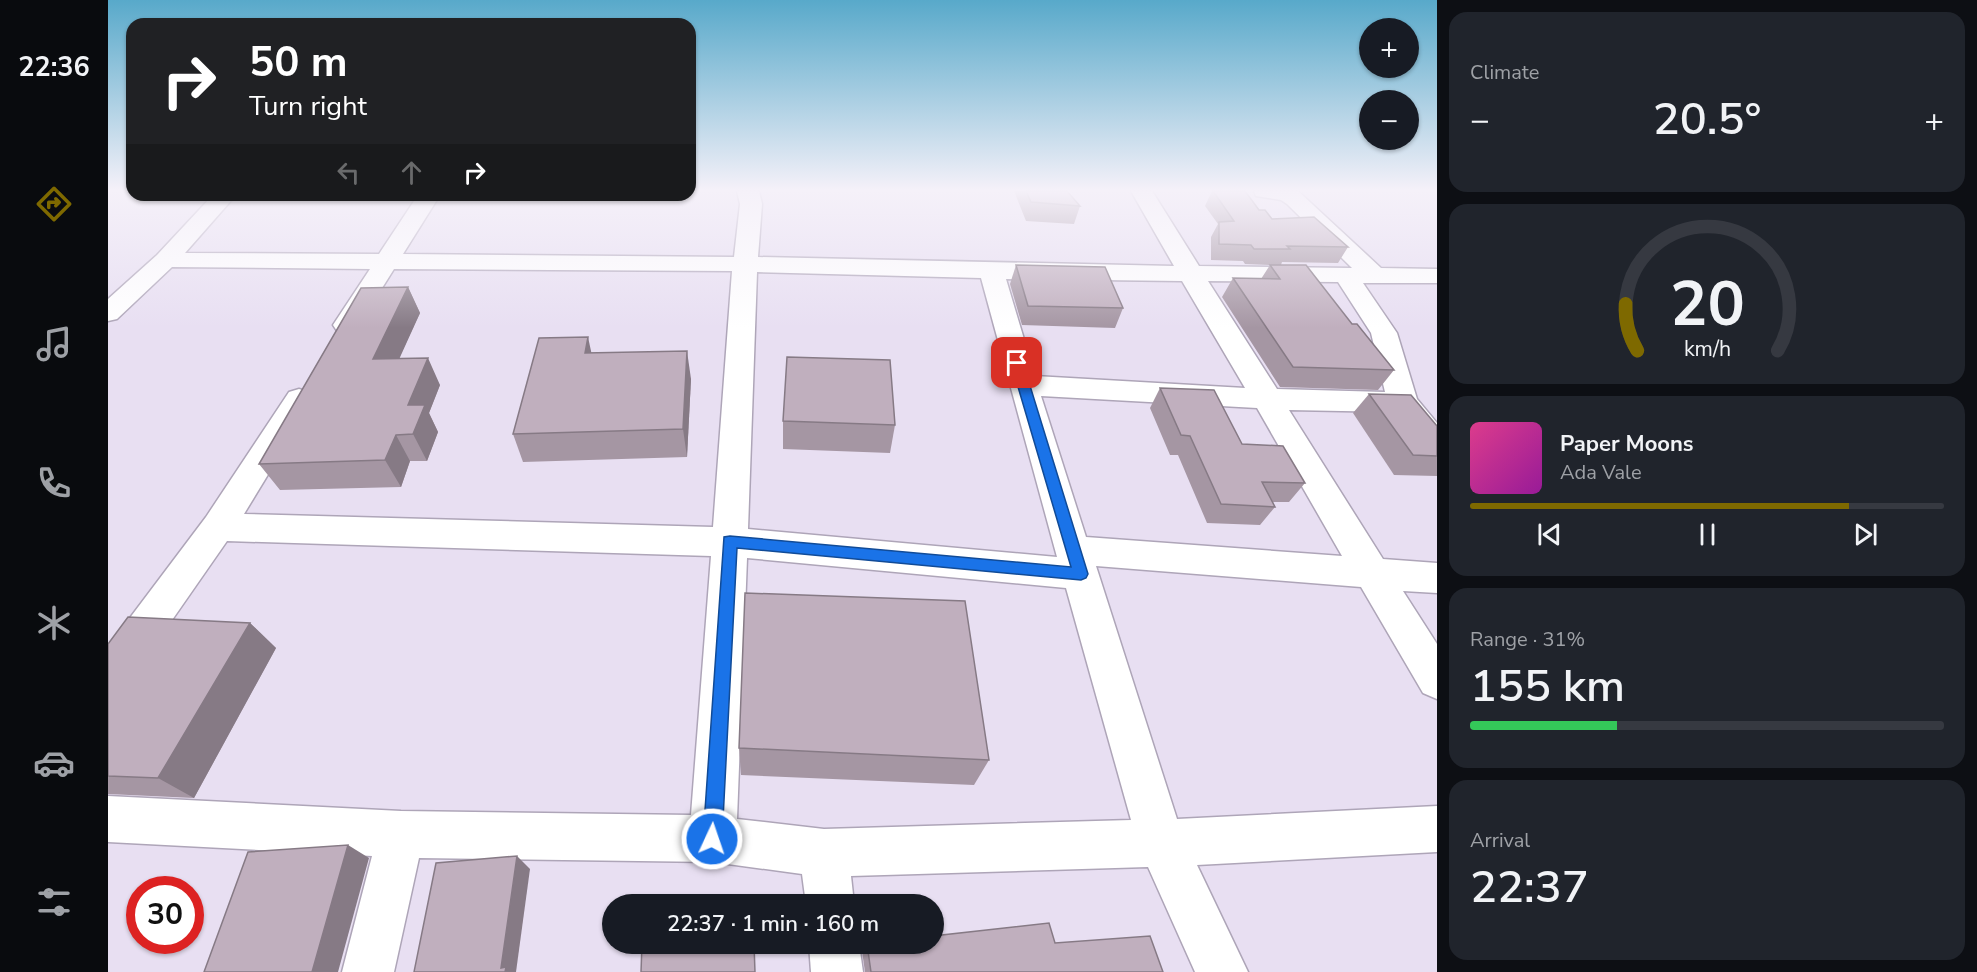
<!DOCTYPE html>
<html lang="en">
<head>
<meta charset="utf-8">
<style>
	body { margin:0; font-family:"Nunito Sans",sans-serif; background:#20242c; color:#f1f3f6; height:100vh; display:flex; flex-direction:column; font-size:22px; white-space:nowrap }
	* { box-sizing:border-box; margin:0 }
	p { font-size:20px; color:#9ea1a6 }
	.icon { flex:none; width:33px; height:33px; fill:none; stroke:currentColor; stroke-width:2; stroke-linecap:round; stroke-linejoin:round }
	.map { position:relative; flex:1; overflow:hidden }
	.details { display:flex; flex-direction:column; gap:12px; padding:12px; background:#0d0f14; width:540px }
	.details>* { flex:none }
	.banner { position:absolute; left:18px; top:18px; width:570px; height:183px; border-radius:18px; box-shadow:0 2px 4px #0004; background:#202124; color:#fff; overflow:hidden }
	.buttons { position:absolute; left:1251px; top:18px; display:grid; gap:12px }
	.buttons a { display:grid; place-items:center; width:60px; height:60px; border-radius:50%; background:#171b24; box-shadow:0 2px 4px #0004; font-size:30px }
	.speed { position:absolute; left:18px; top:876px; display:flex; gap:12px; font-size:30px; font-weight:700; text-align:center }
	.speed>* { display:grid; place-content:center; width:78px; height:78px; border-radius:50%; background:#171b24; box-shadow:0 2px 4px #0004; line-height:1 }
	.speed .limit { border:9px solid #d22; background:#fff; color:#111 }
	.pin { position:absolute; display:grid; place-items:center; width:51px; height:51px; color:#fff; margin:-26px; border-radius:12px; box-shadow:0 3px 9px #0006 }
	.me { position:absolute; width:66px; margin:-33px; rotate:3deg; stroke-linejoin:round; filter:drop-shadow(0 0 4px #0008) }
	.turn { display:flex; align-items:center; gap:21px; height:126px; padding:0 24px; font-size:27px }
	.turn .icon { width:78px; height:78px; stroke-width:2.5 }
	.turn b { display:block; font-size:42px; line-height:51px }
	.lanes { display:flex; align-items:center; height:57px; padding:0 24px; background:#0003; justify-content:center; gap:30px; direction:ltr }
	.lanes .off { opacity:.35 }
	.big { font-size:45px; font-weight:600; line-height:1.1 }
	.details .tile { flex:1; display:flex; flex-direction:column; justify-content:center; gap:9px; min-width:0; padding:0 21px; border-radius:18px; background:#20242c }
	.details .dial { align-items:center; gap:0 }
	.dial svg { height:156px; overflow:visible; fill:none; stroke:#363941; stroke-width:7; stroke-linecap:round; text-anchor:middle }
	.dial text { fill:#f1f3f6; stroke:none }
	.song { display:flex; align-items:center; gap:18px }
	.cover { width:72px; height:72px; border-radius:9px; background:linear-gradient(135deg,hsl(330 70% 55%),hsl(300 70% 35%)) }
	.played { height:6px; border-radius:3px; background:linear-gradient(90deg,#7e6900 80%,#363941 80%) }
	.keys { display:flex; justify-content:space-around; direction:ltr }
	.heat { display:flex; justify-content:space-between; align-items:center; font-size:33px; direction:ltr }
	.charge { height:9px; border-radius:4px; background:linear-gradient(90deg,#34c759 31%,#363941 0) }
	.trip { position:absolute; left:494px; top:894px; width:342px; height:60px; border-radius:30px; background:#171b24; box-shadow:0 2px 4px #0004; font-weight:600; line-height:60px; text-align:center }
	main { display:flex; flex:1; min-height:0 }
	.tabs { display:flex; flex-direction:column; width:108px; justify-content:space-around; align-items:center; background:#090b0e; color:#9ea1a6 }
	.tabs .icon { width:42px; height:42px }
	.tabs .current { color:#7e6900 }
	.tabs b { font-size:27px; color:#f1f3f6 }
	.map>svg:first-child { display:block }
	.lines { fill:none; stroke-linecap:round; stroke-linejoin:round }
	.minor-casing { stroke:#aea5b8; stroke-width:3 }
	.minor { fill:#fff; fill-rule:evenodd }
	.wall { fill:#a596a3 }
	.shaded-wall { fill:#867a85 }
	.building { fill:#c0afbe; stroke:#867a85; stroke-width:1.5 }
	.route { fill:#1a73e8; stroke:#114b97; stroke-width:1.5 }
</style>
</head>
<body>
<main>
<nav class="tabs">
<b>22:36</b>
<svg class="icon current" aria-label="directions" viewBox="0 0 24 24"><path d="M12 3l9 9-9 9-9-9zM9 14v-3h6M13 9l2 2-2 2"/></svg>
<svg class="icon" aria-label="music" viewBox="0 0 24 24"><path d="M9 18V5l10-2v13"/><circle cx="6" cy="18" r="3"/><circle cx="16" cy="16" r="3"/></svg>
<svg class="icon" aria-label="phone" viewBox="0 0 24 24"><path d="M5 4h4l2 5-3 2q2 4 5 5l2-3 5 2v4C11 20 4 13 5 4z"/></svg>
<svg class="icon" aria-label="climate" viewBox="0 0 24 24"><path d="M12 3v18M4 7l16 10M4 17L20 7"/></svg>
<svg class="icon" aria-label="car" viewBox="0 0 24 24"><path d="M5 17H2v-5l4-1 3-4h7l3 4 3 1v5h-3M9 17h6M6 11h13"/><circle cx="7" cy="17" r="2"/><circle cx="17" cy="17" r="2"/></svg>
<svg class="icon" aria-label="filters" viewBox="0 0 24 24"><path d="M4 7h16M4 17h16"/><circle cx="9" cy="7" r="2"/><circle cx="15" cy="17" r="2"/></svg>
</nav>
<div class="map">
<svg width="1329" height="972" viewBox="0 0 1329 972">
	<rect width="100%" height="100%" fill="#e8dff2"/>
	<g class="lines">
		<defs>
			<g id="minor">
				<path d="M629,191H651L654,204L650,257L1066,266L1023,191H1044L1091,266L1244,268L1179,204L1173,200L1148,196L1146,191H1190L1273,268L1329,269V283H1255L1289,333L1309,399L1329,423V455L1318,452L1287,412L1181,410L1275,559L1329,563V593L1295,591L1329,644V699L1315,693L1253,587L988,566L1069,819L1329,806V852L1089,865L1140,972H1087L1040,867L743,876L746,904H698L694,874L605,862L311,858L286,972H234L264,856L0,842V796L293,811L583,815L603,556L119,541L14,692L0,698V647L98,517L181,392L191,389L201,392L206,399L136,514L605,527L624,271L286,269L247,331L238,333L229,331L225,325L262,269L64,267L9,319L0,321V299L49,255L105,195H128L77,253L271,254L310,195H332L295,254L626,257L632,204ZM649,272L873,278L949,557L640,529ZM898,279L1074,281L1137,388L927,376ZM1100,281L1230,282L1263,333L1277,392L1169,389ZM933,396L1149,408L1234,556L978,537ZM639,558L958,588L1023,820L716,829L629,819Z"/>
				<path d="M701,944H751L755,972H703Z"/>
			</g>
		</defs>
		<use href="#minor" class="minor-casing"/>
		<use href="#minor" class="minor"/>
	</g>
	<g class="wall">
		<path d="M906,191H959L972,206L966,224L918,221Z"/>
		<path d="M1104,191H1137L1151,210L1164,219L1240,247L1230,263L1174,262L1173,265L1244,324L1286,370L1270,390L1172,387L1114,297L1125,278L1153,279L1162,265L1137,264L1135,261L1103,260V237L1110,224L1097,206Z"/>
		<path d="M908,265L1015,308L1007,328L914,325L902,284Z"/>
		<path d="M300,287L312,313L291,358L332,385L321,413L330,432L319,461H302L293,487L172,490L151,464Z"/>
		<path d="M484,353L583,379L579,457L415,462L405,434Z"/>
		<path d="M1052,388L1134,444L1197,483L1181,502H1165L1167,507L1152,525L1099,523L1070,455H1062L1042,408Z"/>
		<path d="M1261,394L1329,426V476L1286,475L1245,413Z"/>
		<path d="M675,421L787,425L782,453L675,449Z"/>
		<path d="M142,623L168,648L86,798L0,794V795V644Z"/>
		<path d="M631,748L881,760L866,785L633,775Z"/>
		<path d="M947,943L1055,972H757L754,951L758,944Z"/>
	</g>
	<g class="shaded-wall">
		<path d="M300,287L312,313L279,386L265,359Z"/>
		<path d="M480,337L486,365L477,353Z"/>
		<path d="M579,351L583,379L579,457L575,429Z"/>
		<path d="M320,358L332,385L321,413L330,432L319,461L305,434L300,405Z"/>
		<path d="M288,435L302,461L293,487L277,460Z"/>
		<path d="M142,623L168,648L86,798L50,778Z"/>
		<path d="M240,845L261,858L230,972H204Z"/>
		<path d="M409,856L422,869L408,972H397L393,968Z"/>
	</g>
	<g class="building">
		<path d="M918,191H959L972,206L923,202Z"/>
		<path d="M1105,191H1137L1151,210H1157L1164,219L1206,217L1240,247L1179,246L1182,249H1146L1143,245L1111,244V222L1126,221Z"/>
		<path d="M908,265L997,267L1015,308L920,306Z"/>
		<path d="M1162,265H1198L1244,324H1249L1286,370L1185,367L1125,278L1172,279Z"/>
		<path d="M300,287L265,359L320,358L300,405H317L305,434L288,435L277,460L151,464L253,288Z"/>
		<path d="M480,337L477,353L579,351L575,429L405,434L431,338Z"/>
		<path d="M679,357L782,360L787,425L675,421Z"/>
		<path d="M1052,388L1106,390L1134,444L1175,446L1197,483L1154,482L1167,507L1113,504L1082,436L1073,435Z"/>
		<path d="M1261,394L1303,395L1329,426V456L1305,455Z"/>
		<path d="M637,593L857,601L881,760L631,748Z"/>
		<path d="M20,617L142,623L50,778L0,776V644Z"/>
		<path d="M240,845L204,972H96L140,852Z"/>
		<path d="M409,856L393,968L398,967L397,972H306L328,863Z"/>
		<path d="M643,897L644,904H553Z"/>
		<path d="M941,923L947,943L1042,936L1055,972H763L759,944H825V936Z"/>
		<path d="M534,944H646L647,972H533Z"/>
	</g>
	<linearGradient id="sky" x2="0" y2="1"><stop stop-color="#58a9ca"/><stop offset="0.58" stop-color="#f5f1f9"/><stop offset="1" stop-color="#f5f1f9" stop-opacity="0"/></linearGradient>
	<rect width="1329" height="328" fill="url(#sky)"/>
	<path class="route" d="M909,359L915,363L980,574L978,578L973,580L629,548L614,839L611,846L604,849L598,846L595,839L616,537L622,536L963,567L903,363Z"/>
</svg>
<div class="buttons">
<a>+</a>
<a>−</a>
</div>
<div class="speed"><div class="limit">30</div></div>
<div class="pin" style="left:909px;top:363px;background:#d93025"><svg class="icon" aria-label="arrive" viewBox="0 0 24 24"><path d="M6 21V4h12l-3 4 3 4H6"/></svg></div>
<svg class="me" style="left:604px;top:839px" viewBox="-20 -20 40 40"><circle r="17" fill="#1a73e8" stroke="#fff" stroke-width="3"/><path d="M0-11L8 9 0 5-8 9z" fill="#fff"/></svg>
<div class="trip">22:37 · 1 min · 160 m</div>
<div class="banner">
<div class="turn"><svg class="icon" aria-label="right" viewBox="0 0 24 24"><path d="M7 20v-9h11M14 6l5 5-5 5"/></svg><div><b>50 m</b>Turn right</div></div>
<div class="lanes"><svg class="icon off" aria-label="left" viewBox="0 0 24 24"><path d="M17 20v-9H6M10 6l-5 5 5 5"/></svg><svg class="icon off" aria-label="ahead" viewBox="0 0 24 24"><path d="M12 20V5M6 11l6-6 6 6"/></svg><svg class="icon" aria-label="right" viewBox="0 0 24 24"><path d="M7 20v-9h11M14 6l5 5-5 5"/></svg></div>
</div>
</div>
<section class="details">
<div class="tile"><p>Climate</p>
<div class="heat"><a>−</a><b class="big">20.5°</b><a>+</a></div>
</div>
<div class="tile dial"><svg viewBox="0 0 100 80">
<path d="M14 69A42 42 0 1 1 86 69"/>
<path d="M14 69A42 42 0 0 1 8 45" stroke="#7e6900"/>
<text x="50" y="56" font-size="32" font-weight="700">20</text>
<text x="50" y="72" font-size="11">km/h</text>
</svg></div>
<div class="tile">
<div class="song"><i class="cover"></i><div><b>Paper Moons</b><p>Ada Vale</p></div></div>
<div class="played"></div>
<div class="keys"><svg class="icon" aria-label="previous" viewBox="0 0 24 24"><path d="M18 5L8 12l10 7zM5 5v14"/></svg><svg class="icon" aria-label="pause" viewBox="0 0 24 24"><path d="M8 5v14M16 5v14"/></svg><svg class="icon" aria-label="next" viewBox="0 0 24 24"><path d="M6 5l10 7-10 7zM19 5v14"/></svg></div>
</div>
<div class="tile"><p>Range · 31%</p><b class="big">155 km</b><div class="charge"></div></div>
<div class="tile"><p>Arrival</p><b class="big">22:37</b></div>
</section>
</main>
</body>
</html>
